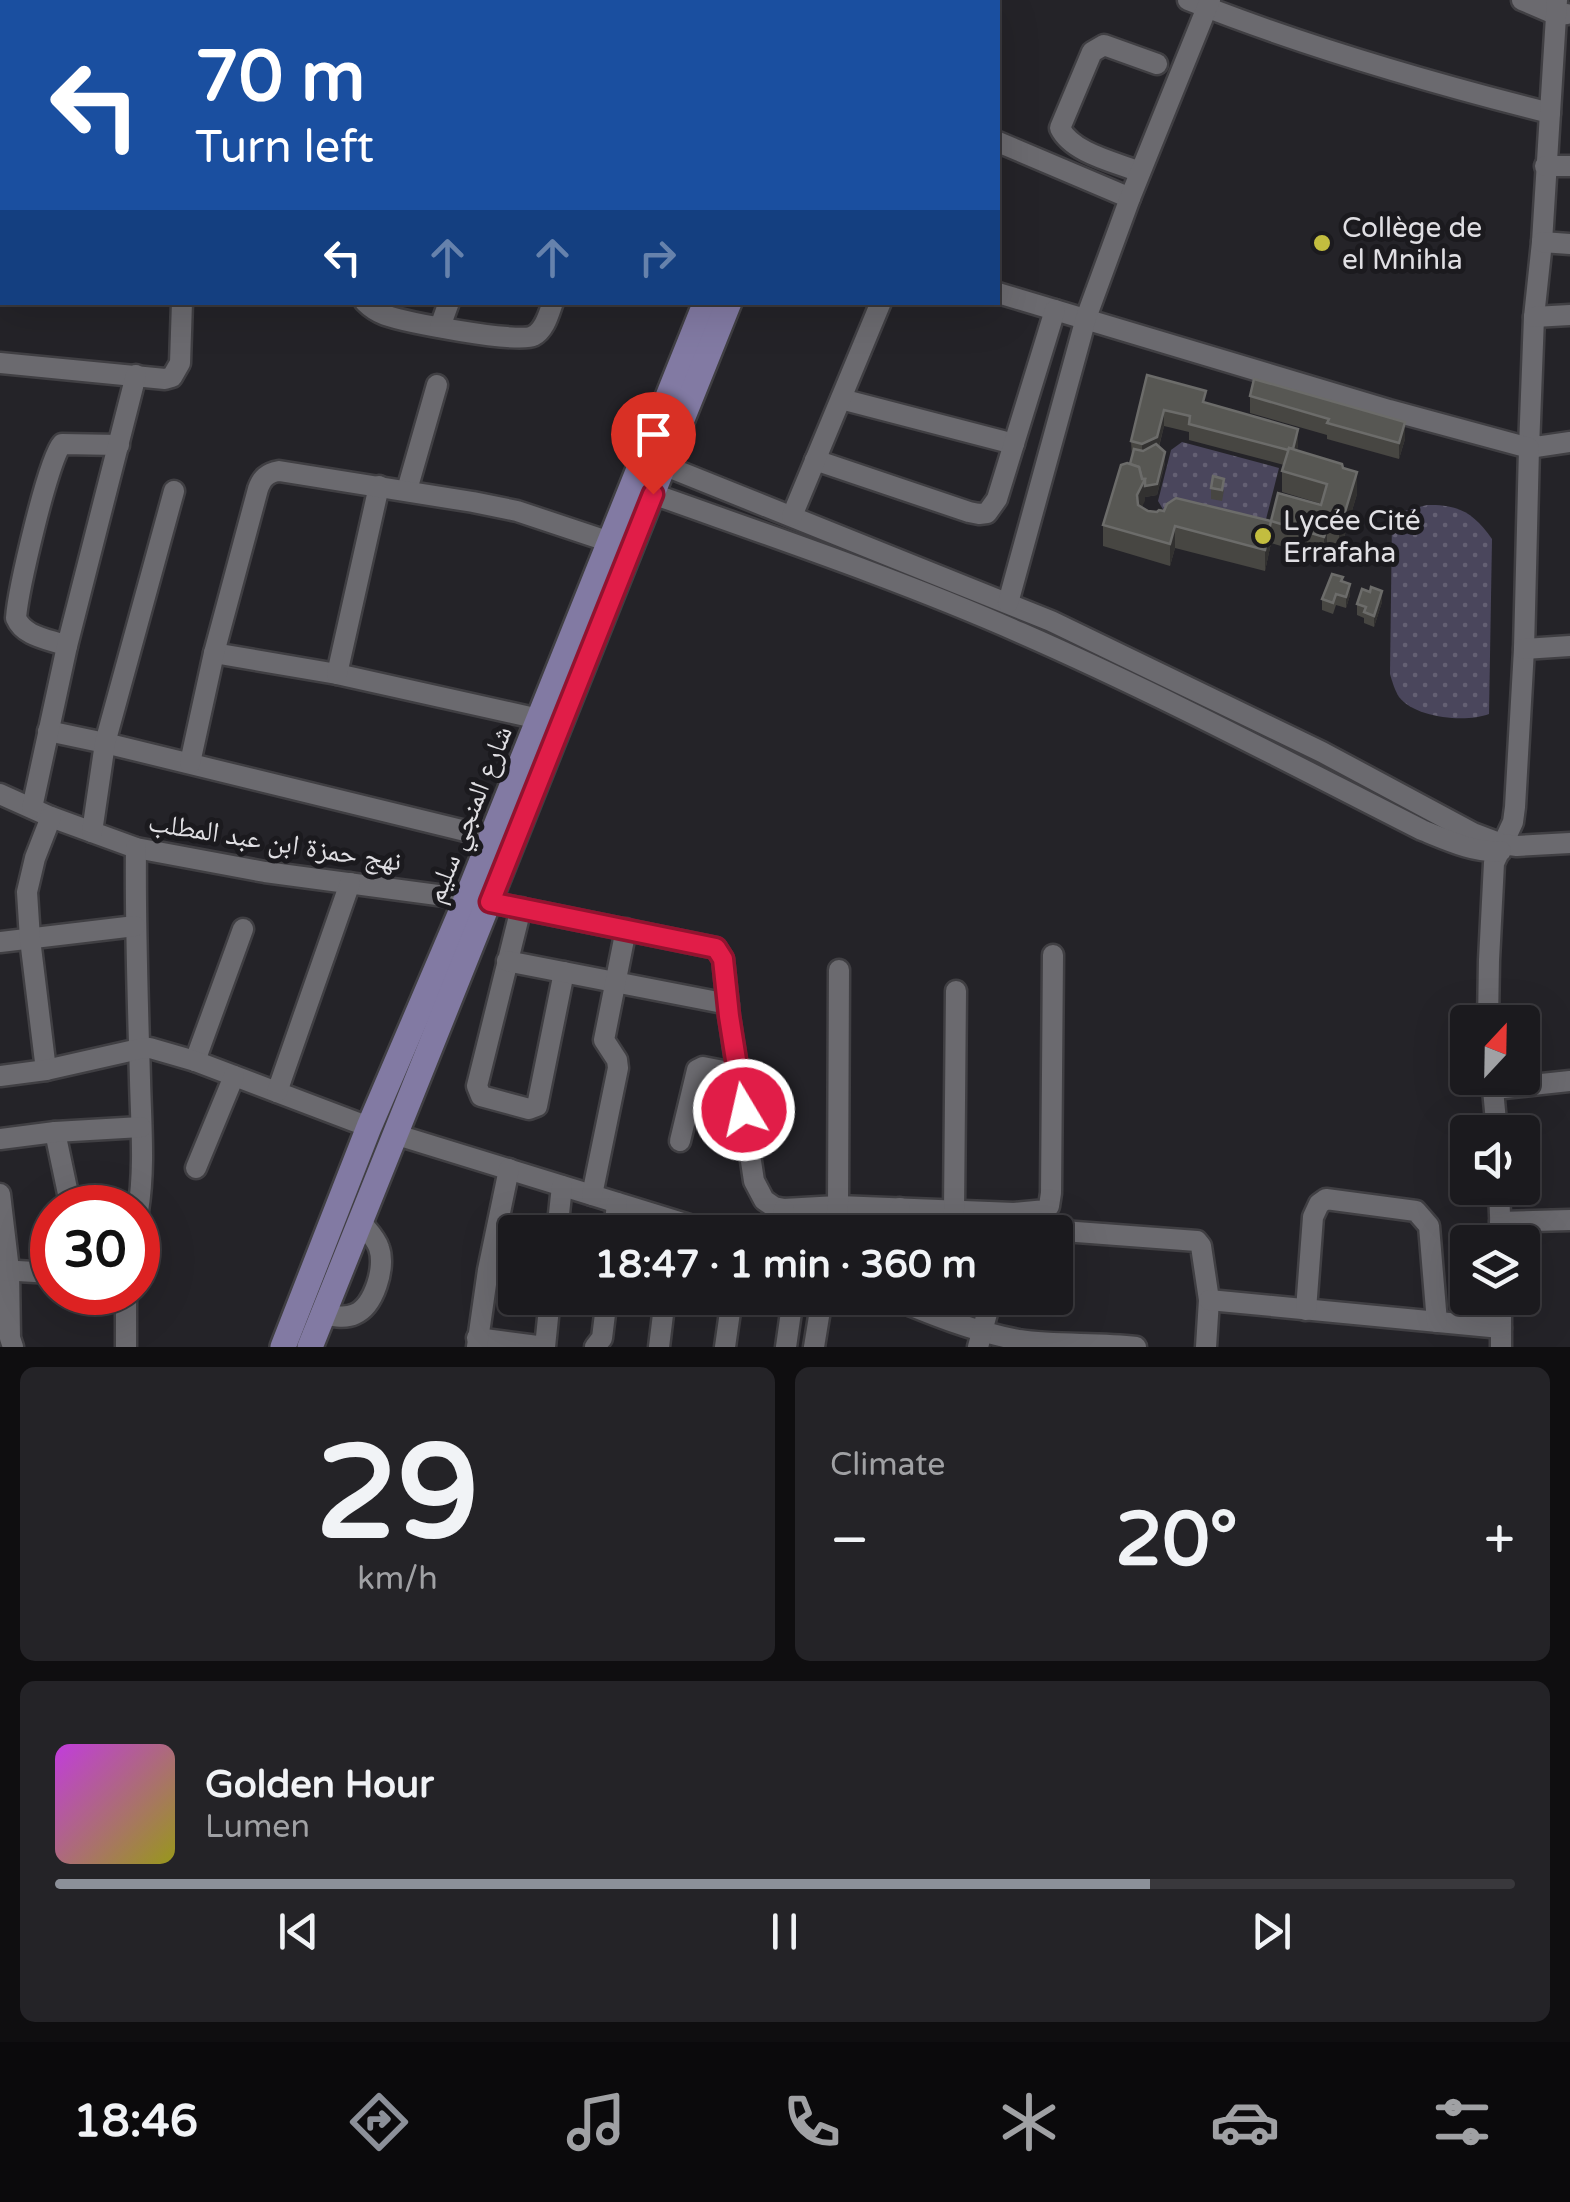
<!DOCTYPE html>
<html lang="en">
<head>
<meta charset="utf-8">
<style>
	body { margin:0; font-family:"Varela Round","Noto Naskh Arabic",sans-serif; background:#242327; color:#f1f3f6; height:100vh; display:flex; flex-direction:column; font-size:38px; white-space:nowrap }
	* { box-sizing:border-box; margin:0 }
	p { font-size:32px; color:#a0a1a4 }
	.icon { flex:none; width:55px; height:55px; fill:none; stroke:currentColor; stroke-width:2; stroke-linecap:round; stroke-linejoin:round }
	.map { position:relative; height:1347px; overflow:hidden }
	.drawer { display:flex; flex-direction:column; gap:20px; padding:20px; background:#0f0e10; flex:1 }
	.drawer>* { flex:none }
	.hud { position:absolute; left:0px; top:0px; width:1000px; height:305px; box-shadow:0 10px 40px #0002,0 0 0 2px #39383c; background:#1a4fa0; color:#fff; overflow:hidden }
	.needle { width:65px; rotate:22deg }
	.controls { position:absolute; left:1450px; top:1005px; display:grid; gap:20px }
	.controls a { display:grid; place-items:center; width:90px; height:90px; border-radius:10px; background:#1b1a1e; box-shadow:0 10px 40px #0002,0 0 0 2px #39383c; font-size:50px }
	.speed { position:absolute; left:30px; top:1185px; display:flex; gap:20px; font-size:50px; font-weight:700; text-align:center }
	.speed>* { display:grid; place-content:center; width:130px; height:130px; border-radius:50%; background:#1b1a1e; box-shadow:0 10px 40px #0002,0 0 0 2px #39383c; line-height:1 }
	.speed .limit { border:15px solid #d22; background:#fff; color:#111 }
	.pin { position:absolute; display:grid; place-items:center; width:85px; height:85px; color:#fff; margin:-102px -42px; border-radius:50% 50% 50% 0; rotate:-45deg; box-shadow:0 0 10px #0007 }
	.pin .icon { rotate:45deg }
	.me { position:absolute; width:110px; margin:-55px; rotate:351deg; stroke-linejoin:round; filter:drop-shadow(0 0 8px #0008) }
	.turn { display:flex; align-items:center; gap:35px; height:210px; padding:0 30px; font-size:45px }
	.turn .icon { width:130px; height:130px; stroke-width:2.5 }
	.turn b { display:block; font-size:70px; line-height:85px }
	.lanes { display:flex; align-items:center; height:95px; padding:0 30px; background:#0003; justify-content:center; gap:50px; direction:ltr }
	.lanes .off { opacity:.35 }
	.big { font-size:75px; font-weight:800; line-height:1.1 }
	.drawer .widget { flex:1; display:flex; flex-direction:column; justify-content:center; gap:15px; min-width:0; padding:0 35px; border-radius:15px; background:#242327 }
	.drawer .dial { align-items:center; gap:0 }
	.dial b { font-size:130px; line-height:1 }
	.song { display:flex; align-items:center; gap:30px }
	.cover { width:120px; height:120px; border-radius:15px; background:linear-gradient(135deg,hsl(290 70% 55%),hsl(60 70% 35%)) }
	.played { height:10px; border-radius:5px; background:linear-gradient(90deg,#8c9099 75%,#39383c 75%) }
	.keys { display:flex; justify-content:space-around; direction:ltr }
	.heat { display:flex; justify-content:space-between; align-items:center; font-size:55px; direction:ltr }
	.drawer .tiles { flex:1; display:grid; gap:20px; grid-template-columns:1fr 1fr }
	.widget:last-child { grid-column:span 2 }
	.trip { position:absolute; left:498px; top:1215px; width:575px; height:100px; border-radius:10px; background:#1b1a1e; box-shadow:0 10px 40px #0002,0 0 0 2px #39383c; font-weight:800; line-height:100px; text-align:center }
	.tabs { display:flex; height:160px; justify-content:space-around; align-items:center; background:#0b0a0c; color:#a0a1a4 }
	.tabs .icon { width:70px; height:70px }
	.tabs .current { color:#8c9099 }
	.tabs b { font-size:45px; color:#f1f3f6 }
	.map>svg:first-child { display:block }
	.green { fill:url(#green-dots) }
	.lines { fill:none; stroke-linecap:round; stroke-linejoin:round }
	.minor-casing { stroke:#403f43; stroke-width:25 }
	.major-casing { stroke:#403f43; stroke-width:30 }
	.minor { stroke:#6b6a6f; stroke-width:20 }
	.major { stroke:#827aa3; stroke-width:25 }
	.wall { fill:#474642; fill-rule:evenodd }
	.shaded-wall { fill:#323130 }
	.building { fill:#575753; stroke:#6c6c6a; stroke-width:2.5 }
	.route-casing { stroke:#92132f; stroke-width:25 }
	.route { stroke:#e11d48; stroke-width:18 }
	.poi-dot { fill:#c3bd3f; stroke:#1b1a1e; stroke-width:4 }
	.labels { text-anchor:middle; stroke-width:10; stroke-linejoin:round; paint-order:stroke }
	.poi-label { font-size:28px; fill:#e0dfe3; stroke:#1b1a1e; text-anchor:start }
	.street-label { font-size:28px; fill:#e0dfe3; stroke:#1b1a1e }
</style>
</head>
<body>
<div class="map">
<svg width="1570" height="1347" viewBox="0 0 1570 1347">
	<defs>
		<pattern id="green-dots" width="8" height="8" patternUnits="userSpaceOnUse" patternTransform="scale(2.5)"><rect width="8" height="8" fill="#4a465c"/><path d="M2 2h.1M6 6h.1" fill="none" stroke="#646073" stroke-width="1.8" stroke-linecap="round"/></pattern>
	</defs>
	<rect width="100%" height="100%" fill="#242328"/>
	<g class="green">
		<path d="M1182,442L1279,468L1261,539L1170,521L1158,501L1171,450Z"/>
		<path d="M1427,505C1458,504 1474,513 1492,539L1489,714C1466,723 1415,718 1399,697C1395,691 1392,681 1390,674L1392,519L1400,512Z"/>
	</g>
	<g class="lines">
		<defs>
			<g id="minor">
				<path d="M328,0L337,2"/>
				<path d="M584,0L592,2"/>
				<path d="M1188,0C1306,47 1427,82 1550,113"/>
				<path d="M1522,0L1557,15L1567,14"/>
				<path d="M1557,0L1542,242L1534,317L1529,448L1570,442"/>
				<path d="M73,2L74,0"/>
				<path d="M441,2V0"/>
				<path d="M495,2V0"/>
				<path d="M883,2V0"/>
				<path d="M0,8H2"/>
				<path d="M0,105L2,106"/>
				<path d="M998,142L1130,198"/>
				<path d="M1545,166H1570"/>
				<path d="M1140,172C1115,162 1072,153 1060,128L1092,52L1104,45L1157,64"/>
				<path d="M0,177H2"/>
				<path d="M1542,242L1570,244"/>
				<path d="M0,276H2"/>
				<path d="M998,293L1389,410L1529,448L1524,649L1515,807L1513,822L1494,863L1489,960L1488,1022"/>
				<path d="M365,302C372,309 377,312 385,315C405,322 518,344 533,336C545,330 549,313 553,302"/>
				<path d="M1534,317L1570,315"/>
				<path d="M440,327L449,302"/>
				<path d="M0,363L165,379L172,377L180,363L182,302"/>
				<path d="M841,399L1014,444"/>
				<path d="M815,460L969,512L979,514L987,513L997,499L1055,310"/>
				<path d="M663,465L1051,621L1322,752L1473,833L1502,844L1517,846L1570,843"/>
				<path d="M407,490L437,385"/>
				<path d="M653,494C776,538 901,580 1021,633C1158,693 1290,763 1422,830C1447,840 1474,853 1501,851"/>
				<path d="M792,516L881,302"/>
				<path d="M1008,603L1086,318L1130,198L1210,0"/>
				<path d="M67,646C49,639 24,637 16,618C18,591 48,459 62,444L119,445"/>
				<path d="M1524,649L1570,646"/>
				<path d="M214,653L337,674L539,719"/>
				<path d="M337,674L379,486"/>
				<path d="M48,731L105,743L490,837"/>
				<path d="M190,763L214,653L258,489C262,478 267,473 279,471L473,502L517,511L610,542"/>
				<path d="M0,794L51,817L136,848L265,872L490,902L716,948L723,959L729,1016L754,1181L764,1200L774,1207L784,1209L838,1206L1014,1213L1046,1210L1049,1206L1051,1193L1053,955"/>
				<path d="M32,808L67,646L136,375"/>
				<path d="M92,832L105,743L174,491"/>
				<path d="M136,848C135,926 138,1003 140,1080C141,1124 145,1168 138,1211"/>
				<path d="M521,908L477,1086L481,1096L529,1109L537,1106L564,972"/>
				<path d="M0,942L135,926"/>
				<path d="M507,961L728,1004"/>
				<path d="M195,1061L243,929"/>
				<path d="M46,1070L30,939L27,892L35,858L51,817"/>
				<path d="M0,1076L46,1070L139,1049L150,1048L195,1061L369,1127"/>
				<path d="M1492,1079L1497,1132"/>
				<path d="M1494,1089L1570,1081"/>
				<path d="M277,1092L350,883"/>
				<path d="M55,1132L71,1208"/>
				<path d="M394,1134L712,1232"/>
				<path d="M0,1139L55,1132L141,1127"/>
				<path d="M680,1141L697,1070L703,1067L739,1074"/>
				<path d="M196,1168L234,1076"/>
				<path d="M1499,1188L1501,1242"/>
				<path d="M0,1194L9,1270L10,1338L13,1347"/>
				<path d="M592,1195L618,1068L617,1060L604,1040L626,929"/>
				<path d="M1500,1222L1570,1220"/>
				<path d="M1010,1227L1197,1241L1201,1246L1209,1300L1206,1347"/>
				<path d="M557,1232L562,1186"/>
				<path d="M614,1232L617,1203"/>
				<path d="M782,1232L784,1209"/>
				<path d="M834,1232L838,1206L839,970"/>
				<path d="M892,1232L900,1208"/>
				<path d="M950,1232L954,1211L956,991"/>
				<path d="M0,1270L52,1273"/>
				<path d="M892,1298C933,1315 975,1332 1019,1340C1058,1346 1097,1342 1136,1347"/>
				<path d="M1501,1298V1347"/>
				<path d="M1209,1300L1501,1328"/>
				<path d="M1306,1310L1313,1217L1319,1204L1326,1199L1416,1211L1429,1226L1437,1322"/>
				<path d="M323,1314C333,1316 345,1319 355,1314C374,1306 386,1267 379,1248C376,1238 367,1230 360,1221"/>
				<path d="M477,1338L545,1347L550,1298"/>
				<path d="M126,1347V1292"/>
				<path d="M477,1347L488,1270L509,1169"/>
				<path d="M595,1347L602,1338L607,1298"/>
				<path d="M659,1347L665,1298"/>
				<path d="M725,1347L732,1298"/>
				<path d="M786,1347L793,1298"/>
				<path d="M814,1347L822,1298"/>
				<path d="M978,1347L991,1298"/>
			</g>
			<g id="major">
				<path d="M829,2L830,0"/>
				<path d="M851,2L852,0"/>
				<path d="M283,1347L369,1127L467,898L706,302"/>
				<path d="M310,1347L729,302"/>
			</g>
		</defs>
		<use href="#minor" class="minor-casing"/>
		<use href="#major" class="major-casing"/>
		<use href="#minor" class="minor"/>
		<use href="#major" class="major"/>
	</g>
	<g class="wall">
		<path d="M1147,375L1298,445L1297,450L1357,494L1339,554L1327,551L1324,559L1271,543L1265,571L1175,548L1170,566L1103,546V525L1132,458L1131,441ZM1164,426L1189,432V440L1284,465L1282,471V492L1322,504L1321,505L1271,521L1164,511H1148L1142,507L1145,497L1157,495L1165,463L1159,447Z"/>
		<path d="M1250,396L1405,439L1399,459L1327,439V435L1250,413Z"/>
		<path d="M1211,488L1224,490L1222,501L1211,499Z"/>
		<path d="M1343,581L1350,595L1346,608L1336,605L1333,614L1322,610V599Z"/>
		<path d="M1382,602L1374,627L1364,623V618L1357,615V604Z"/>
	</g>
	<g class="shaded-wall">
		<path d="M1164,410V426L1157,453L1142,461V444Z"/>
		<path d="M1405,422V439L1399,459V443Z"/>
		<path d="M1298,429V445L1293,467V451Z"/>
		<path d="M1165,452V463L1157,495L1145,497V501L1137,516V495L1145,479Z"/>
		<path d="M1357,472V494L1339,554V532Z"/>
		<path d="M1271,521V543L1265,571V550Z"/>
		<path d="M1175,526V548L1170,566V544Z"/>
		<path d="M1327,529V551L1324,559V537Z"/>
		<path d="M1350,584V595L1346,608V597Z"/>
		<path d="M1382,591V602L1374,627V616Z"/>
	</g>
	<g class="building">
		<path d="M1147,375L1206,391L1203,402L1298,429L1293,449L1289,448L1288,450L1189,424L1190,416L1164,410L1157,437L1142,444L1131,441Z"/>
		<path d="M1254,379L1405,422L1399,443L1327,423L1329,419L1250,396Z"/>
		<path d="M1156,444L1165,452L1157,484L1145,486V479H1142L1139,467L1130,464L1134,449L1143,451Z"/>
		<path d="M1289,448L1342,464L1343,468L1357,472L1339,532L1327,529L1324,537L1271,521L1278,493L1321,505L1327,484L1282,471Z"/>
		<path d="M1127,463L1139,467L1142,479H1145L1137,495L1138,505L1148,511L1157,512L1159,510L1164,511L1167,504L1176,498L1271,521L1265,550L1175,526L1170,544L1103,525L1121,465Z"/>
		<path d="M1213,476L1224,479L1222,490L1211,488Z"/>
		<path d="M1332,574L1343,577L1341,581L1350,584L1346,597L1336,594L1333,603L1322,599Z"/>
		<path d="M1371,587L1382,591L1374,616L1364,612L1366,607L1357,604L1362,589L1370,592Z"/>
	</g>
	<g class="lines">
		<defs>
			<path id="route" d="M653,494L490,902L716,948L723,959L729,1016L744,1110"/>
		</defs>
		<use href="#route" class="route-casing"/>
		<use href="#route" class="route"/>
	</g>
	<g class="poi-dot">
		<circle cx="1322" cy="243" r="10"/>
		<circle cx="1263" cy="536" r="10"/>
	</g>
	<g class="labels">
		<g class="poi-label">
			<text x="1342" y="237">Collège de<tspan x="1342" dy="32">el Mnihla</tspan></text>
			<text x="1283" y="530">Lycée Cité<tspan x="1283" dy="32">Errafaha</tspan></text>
		</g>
		<g class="street-label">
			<text transform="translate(468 814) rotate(-68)" y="10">شارع المنجي سليم</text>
			<text transform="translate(275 841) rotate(9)" y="10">نهج حمزة ابن عبد المطلب</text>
		</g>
	</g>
</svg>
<div class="controls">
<a><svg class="needle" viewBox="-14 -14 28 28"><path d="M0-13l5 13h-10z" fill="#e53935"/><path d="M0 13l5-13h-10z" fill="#a0a1a4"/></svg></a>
<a><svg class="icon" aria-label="sound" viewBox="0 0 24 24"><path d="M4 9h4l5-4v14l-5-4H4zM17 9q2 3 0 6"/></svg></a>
<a><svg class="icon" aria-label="layers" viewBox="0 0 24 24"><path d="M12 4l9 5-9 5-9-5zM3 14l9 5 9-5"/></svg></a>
</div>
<div class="speed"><div class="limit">30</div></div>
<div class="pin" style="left:653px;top:494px;background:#d93025"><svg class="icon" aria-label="arrive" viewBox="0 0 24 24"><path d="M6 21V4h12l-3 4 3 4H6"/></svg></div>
<svg class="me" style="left:744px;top:1110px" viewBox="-20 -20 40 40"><circle r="17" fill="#e11d48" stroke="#fff" stroke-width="3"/><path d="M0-11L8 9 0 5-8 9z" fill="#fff"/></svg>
<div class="trip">18:47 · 1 min · 360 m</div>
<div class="hud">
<div class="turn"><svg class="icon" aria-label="left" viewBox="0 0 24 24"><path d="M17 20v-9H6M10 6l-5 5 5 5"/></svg><div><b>70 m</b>Turn left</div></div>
<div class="lanes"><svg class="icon" aria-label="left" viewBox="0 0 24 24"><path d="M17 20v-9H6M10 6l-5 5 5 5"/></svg><svg class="icon off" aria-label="ahead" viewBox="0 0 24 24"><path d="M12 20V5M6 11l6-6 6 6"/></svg><svg class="icon off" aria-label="ahead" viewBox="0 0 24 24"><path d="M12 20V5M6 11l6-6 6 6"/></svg><svg class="icon off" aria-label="right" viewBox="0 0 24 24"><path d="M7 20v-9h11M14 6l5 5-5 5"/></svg></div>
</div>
</div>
<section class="drawer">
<div class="tiles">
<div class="widget dial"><b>29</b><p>km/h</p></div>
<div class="widget"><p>Climate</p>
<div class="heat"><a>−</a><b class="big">20°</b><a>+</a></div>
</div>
<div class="widget">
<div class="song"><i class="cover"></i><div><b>Golden Hour</b><p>Lumen</p></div></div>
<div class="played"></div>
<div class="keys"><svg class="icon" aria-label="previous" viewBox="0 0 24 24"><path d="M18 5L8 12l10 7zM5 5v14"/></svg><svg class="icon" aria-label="pause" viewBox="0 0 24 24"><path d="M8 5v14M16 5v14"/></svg><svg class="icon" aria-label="next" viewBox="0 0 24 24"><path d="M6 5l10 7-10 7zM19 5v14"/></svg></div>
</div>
</div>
</section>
<nav class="tabs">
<b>18:46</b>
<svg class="icon current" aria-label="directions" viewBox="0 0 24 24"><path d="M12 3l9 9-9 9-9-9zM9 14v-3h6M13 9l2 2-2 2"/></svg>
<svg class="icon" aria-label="music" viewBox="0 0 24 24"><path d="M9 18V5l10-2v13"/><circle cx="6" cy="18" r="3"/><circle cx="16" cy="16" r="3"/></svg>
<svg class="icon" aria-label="phone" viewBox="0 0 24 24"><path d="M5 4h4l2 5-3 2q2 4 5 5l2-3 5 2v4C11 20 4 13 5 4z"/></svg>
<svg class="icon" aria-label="climate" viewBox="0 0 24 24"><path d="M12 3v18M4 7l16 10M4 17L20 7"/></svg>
<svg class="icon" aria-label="car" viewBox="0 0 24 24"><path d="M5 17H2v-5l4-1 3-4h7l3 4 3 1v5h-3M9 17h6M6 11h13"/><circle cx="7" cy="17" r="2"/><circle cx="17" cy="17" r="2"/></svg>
<svg class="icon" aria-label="filters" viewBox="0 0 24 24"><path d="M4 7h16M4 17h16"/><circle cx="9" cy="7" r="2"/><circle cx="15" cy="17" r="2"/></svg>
</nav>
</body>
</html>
